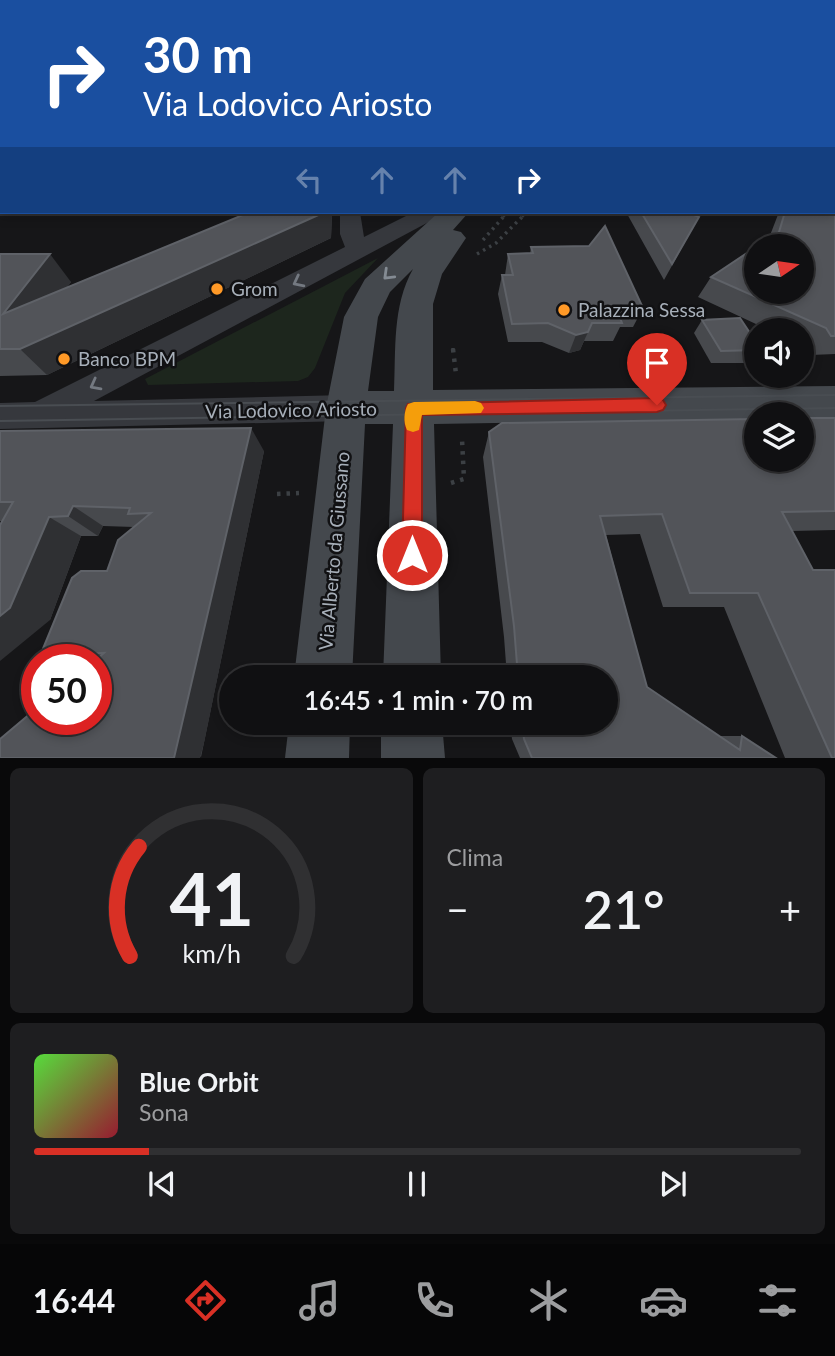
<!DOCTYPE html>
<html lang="it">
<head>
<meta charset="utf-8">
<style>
	body { margin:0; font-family:Lato,sans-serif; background:#1e1e20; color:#f1f3f6; height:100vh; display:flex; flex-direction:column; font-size:26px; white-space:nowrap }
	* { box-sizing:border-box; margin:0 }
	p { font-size:23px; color:#9c9d9f }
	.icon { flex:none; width:38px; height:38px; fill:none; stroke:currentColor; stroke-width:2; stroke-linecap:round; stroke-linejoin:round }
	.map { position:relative; height:758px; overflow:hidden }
	.details { display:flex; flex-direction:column; gap:10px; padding:10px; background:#09090a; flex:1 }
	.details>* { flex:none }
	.hud { position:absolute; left:0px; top:0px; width:836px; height:214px; box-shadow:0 4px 10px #0003,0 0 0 2px #303032; background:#1a4fa0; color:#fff; overflow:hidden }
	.needle { width:46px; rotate:77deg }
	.fabs { position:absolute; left:744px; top:234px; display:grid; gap:14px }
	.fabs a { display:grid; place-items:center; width:70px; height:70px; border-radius:50%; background:#101012; box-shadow:0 4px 10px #0003,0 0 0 2px #303032; font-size:35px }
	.speed { position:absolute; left:21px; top:644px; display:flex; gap:14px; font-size:35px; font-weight:700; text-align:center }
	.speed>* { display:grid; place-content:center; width:91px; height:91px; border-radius:50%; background:#101012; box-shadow:0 4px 10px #0003,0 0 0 2px #303032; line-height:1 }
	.speed .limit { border:10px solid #d22; background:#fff; color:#111 }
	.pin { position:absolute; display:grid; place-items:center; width:60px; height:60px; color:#fff; margin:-72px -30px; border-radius:50% 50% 50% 0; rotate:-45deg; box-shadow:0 0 7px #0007 }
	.pin .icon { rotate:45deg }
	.me { position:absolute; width:77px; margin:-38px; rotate:0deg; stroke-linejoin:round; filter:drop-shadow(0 0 5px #0008) }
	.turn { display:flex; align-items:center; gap:24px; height:147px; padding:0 28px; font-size:32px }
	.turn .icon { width:91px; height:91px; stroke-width:2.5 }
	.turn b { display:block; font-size:49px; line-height:60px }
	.lanes { display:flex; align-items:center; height:66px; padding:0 28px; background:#0003; justify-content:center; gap:35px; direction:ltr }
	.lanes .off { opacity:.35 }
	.big { font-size:52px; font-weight:600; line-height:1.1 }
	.details .widget { flex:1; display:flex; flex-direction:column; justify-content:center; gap:10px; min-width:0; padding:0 24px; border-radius:10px; background:#1e1e20 }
	.details .dial { align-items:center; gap:0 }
	.dial svg { height:182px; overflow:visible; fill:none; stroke:#303032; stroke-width:7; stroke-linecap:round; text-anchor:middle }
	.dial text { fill:#f1f3f6; stroke:none }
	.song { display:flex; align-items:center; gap:21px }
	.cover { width:84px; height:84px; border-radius:10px; background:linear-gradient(135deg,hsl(110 70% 55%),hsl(350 70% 35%)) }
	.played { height:7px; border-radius:4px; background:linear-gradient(90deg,#d93025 15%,#303032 15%) }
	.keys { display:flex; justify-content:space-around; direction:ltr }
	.heat { display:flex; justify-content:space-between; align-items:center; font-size:38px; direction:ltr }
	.details .tiles { flex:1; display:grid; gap:10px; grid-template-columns:1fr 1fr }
	.widget:last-child { grid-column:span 2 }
	.trip { position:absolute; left:219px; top:665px; width:399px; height:70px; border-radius:35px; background:#101012; box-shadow:0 4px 10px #0003,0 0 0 2px #303032; font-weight:600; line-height:70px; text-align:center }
	.menu { display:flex; height:112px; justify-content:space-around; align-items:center; background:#060607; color:#9c9d9f }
	.menu .icon { width:49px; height:49px }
	.menu .on { color:#d93025 }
	.menu b { font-size:32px; color:#f1f3f6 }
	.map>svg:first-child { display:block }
	.green { fill:#1d261d }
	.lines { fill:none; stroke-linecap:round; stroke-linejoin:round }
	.path-far2 { stroke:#3c4044; stroke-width:2.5; stroke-dasharray:2.5 3.5; stroke-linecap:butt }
	.path-far1 { stroke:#3c4044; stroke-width:3.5; stroke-dasharray:2.5 4.5; stroke-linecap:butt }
	.path { stroke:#3c4044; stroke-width:4.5; stroke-dasharray:3.5 6; stroke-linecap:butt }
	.street { fill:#36383d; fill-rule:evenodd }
	.secondary { fill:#44484d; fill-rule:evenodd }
	.tram { stroke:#494d52; stroke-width:2 }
	.wall { fill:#47494d }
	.shaded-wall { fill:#2f3033 }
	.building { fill:#525459; stroke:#5f6268; stroke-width:2 }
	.oneway { stroke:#848b93 }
	.oneway2 { stroke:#747981 }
	.route { fill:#d93025; stroke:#8d1f18; stroke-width:2 }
	.slow { fill:#f59e0b }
	.poi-dot { fill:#ff9927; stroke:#111113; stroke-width:2.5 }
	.labels { text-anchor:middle; stroke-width:5; stroke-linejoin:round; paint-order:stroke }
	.poi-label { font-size:19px; fill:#a7afb9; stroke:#111113; text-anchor:start }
	.street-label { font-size:19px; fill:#a7afb9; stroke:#111113 }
</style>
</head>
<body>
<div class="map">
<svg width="835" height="758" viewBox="0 0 835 758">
	<rect width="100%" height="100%" fill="#161618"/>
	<path class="green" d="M378,258L345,293L315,368L308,377L298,381L148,385L145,379Z"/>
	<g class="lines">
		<g class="path-far2">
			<path d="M503,217L508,212"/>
			<path d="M522,217L527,212"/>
		</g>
		<g class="path-far1">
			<path d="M483,240L505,215"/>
			<path d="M477,254L496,243L524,215"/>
			<path d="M453,348V351"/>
		</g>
		<g class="path">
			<path d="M453,349L456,374"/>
			<path d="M451,483L464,479L462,439"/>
			<path d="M277,494L299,493"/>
		</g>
		<path class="street" d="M340,212H360L364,237L414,212H441L438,217L94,401L346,395L357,399L362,408L357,417L346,421L0,429V403L35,402L345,247L340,234Z"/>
		<g class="secondary">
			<path d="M439,212H469L453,230L461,232L466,238L442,274L433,304V390L835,386V418L756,415V419L434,424L441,677H383L393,424H365L352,677H294L326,408L344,317L365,279ZM413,269C392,306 396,350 394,391H368L378,317L390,292Z"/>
			<path d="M289,723H350L349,758H285Z"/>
			<path d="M381,723H442L445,758H381Z"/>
		</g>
		<g class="tram">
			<path d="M0,406L835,395"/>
			<path d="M0,421L835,408"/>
		</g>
	</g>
	<g class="wall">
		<path d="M835,114V354L811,355L807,347L802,345V331H771L698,297L711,277L769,238L779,212H835Z"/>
		<path d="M250,212H332L331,238L47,375L0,376V254L71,282L67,287Z"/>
		<path d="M626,212H697L695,215L699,217L664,280Z"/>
		<path d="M531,247L643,308L633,327H620L613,341H584L580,350L569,353L542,342H508L498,294L502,275H505L508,254H530Z"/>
		<path d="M702,320L756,342V357L750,363H711L694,333Z"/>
		<path d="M835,418V530L792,531L835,758H785L724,607H663L640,534L606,535L647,687L719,736H742L776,758H520L512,739L510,723H606V677H507L504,637L483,457L489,432Z"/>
		<path d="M0,431L264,451L201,757L96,660H58L40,656L107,571L134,527L103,526L98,536H81L50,620L2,521H0Z"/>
	</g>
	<g class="shaded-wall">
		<path d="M0,127L2,129V160L0,162Z"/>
		<path d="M325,212H332L331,238L47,375L20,349Z"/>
		<path d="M50,254L71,282L29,341L3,314Z"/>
		<path d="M588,332L580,350L569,353L576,335Z"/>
		<path d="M251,428L264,451L204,743L200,758H174Z"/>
		<path d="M73,506L103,526L98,536L68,516Z"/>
		<path d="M49,517L81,536L50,620L0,661V616Z"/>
	</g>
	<g class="building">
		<path d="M835,119V336H831L826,328L711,277L756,247V292H802V247H756L779,232L785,212H835Z"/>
		<path d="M250,212H325L20,349H0V254H50L3,314Z"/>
		<path d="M641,212H696L694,215L699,217L672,264Z"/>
		<path d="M605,226L643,308H616L622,323H592L588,332L576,335L548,323L512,324L502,275H513L508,254L533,253L531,247L589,246Z"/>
		<path d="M740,318L756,342V350L721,351L702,320Z"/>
		<path d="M802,418H835V511L782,512L813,570H835V758H832L758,593H690L662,514L600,516L647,687L740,750L742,736L776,758H532L524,739L522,723H606V677H518L514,626L489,432L502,423L756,419V460H802Z"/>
		<path d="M251,428L174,758H0V739L37,708V719H96V660L104,653L40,656L72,578L81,571H107L118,540L151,513L128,514L130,508L73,506L68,516L49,517L10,608L0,616V525L13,502H0V431Z"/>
	</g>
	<defs><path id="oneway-chevron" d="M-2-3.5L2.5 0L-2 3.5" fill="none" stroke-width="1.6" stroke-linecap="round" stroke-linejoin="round" transform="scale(1.75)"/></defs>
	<use class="oneway" href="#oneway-chevron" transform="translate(388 275) rotate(136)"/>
	<g class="oneway2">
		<use href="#oneway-chevron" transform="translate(298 282) rotate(153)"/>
		<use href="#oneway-chevron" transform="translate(95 385) rotate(152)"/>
	</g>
	<linearGradient id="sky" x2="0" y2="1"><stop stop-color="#0c0c0d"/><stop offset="0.52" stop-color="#363c48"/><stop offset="1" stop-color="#363c48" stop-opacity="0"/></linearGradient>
	<rect width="835" height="220" fill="url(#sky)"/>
	<path class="route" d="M657,398L663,400L666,405L663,410L657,412L422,415V555L419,562L412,565L405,562L402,555L406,408L408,404Z"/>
	<path class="slow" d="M475,401L481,403L484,408L481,413L422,415L419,430L413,432L407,430C403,422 404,411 408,404L414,402Z"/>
	<g class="poi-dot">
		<circle cx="217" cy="289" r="7"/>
		<circle cx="564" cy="310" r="7"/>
		<circle cx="64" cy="359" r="7"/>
	</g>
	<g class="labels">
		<g class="poi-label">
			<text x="231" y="296">Grom</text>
			<text x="578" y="317">Palazzina Sessa</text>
			<text x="78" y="366">Banco BPM</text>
		</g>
		<g class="street-label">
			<text transform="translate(291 410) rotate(-1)" y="7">Via Lodovico Ariosto</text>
			<text transform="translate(334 551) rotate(-85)" y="7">Via Alberto da Giussano</text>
		</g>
	</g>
</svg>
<div class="fabs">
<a><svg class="needle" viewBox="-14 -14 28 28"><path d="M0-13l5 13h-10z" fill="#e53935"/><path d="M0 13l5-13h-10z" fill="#9c9d9f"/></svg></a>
<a><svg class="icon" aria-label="sound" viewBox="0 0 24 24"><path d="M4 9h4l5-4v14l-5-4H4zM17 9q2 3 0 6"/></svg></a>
<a><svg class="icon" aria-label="layers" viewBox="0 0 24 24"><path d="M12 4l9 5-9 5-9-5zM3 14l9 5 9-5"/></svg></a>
</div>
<div class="speed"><div class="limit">50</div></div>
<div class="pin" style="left:657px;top:405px;background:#d93025"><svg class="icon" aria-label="arrive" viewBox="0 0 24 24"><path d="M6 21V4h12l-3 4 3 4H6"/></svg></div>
<svg class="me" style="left:412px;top:555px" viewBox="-20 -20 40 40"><circle r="17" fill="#d93025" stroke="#fff" stroke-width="3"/><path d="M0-11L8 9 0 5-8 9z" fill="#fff"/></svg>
<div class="trip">16:45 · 1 min · 70 m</div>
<div class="hud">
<div class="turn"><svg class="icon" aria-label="right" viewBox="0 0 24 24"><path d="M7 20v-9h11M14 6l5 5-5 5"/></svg><div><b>30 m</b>Via Lodovico Ariosto</div></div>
<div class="lanes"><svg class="icon off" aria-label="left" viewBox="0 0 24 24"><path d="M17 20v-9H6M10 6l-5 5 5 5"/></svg><svg class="icon off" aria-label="ahead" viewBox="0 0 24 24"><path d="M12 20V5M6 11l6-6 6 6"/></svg><svg class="icon off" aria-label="ahead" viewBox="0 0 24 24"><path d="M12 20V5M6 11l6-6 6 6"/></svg><svg class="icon" aria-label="right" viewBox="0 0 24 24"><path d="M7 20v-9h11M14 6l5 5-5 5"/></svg></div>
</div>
</div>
<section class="details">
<div class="tiles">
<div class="widget dial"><svg viewBox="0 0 100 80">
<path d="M14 69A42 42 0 1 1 86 69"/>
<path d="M14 69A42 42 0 0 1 18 21" stroke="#d93025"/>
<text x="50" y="56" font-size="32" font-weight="700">41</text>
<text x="50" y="72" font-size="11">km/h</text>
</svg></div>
<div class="widget"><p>Clima</p>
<div class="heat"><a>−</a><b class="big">21°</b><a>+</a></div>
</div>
<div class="widget">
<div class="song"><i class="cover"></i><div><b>Blue Orbit</b><p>Sona</p></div></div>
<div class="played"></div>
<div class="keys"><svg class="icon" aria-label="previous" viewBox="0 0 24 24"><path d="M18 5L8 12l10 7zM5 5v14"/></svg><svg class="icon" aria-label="pause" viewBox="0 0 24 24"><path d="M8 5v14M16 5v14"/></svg><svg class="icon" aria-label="next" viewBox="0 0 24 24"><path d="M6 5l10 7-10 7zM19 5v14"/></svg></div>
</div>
</div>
</section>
<nav class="menu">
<b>16:44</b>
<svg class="icon on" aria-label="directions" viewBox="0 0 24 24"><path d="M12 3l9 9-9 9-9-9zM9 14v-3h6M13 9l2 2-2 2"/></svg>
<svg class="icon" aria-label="music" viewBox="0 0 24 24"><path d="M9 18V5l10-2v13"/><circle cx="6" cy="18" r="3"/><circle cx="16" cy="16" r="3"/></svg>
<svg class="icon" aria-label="phone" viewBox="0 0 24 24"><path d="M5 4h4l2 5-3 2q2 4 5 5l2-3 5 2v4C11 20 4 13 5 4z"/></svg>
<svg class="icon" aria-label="climate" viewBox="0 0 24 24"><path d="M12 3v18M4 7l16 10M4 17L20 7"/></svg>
<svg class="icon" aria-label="car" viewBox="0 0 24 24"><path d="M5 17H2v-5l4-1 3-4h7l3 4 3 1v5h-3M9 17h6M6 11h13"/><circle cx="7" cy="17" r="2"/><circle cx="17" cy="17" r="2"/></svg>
<svg class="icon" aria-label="filters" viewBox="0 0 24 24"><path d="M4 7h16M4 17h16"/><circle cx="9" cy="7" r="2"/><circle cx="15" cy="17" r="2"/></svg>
</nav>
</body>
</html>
